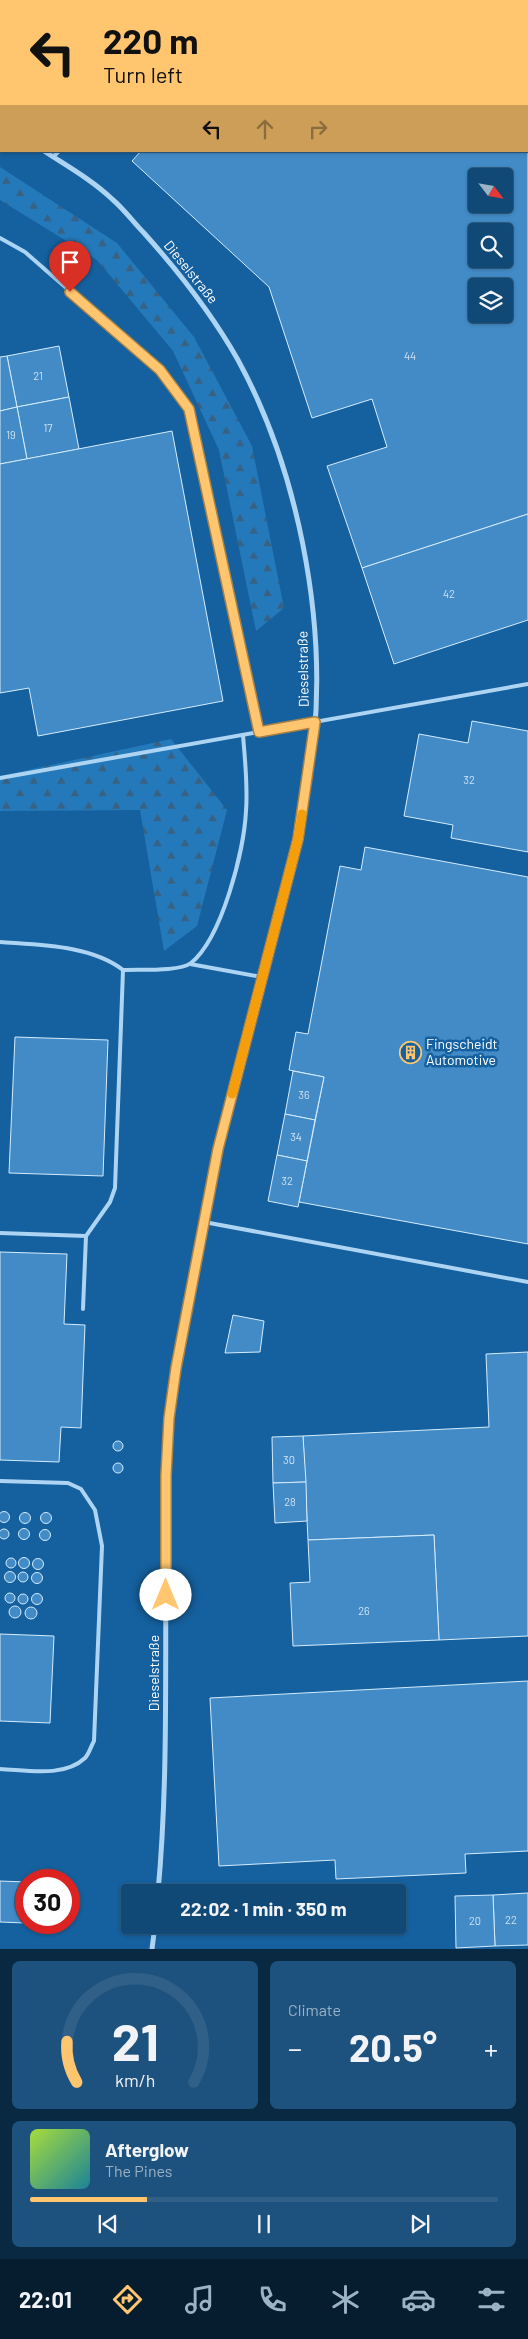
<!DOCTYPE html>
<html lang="en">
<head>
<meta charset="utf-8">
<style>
	body { margin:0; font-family:Barlow,sans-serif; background:#1e527e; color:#f1f3f6; height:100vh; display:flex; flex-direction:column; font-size:19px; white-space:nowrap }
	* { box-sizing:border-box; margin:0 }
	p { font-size:16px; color:#9cb2c5 }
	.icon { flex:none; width:28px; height:28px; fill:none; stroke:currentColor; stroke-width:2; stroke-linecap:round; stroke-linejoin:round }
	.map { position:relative; height:1949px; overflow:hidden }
	.details { display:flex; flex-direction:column; gap:12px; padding:12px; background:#092841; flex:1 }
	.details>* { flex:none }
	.top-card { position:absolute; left:0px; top:0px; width:529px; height:152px; box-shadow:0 1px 4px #0004,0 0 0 1px #306088; background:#ffc66f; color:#111; overflow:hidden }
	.needle { width:32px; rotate:121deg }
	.buttons { position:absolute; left:468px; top:168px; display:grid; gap:10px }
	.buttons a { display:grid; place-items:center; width:45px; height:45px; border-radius:5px; background:#104876; box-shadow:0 1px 4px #0004,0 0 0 1px #306088; font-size:25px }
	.speed { position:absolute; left:15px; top:1869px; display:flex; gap:10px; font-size:25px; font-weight:700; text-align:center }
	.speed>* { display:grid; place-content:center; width:65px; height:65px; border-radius:50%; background:#104876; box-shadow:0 1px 4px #0004,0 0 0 1px #306088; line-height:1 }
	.speed .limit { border:8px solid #d22; background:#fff; color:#111 }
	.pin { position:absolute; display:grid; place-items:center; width:42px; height:42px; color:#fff; margin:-51px -21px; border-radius:50% 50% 50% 0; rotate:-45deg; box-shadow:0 0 5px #0007 }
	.pin .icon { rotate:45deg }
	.me { position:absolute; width:55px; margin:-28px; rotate:0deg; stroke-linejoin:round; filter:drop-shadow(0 0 4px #0008) }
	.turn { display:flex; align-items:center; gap:18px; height:105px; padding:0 20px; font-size:22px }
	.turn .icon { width:65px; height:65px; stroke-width:2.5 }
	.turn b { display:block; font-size:35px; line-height:42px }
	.lanes { display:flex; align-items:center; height:48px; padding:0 20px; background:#0003; justify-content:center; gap:25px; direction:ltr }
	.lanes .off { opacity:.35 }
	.big { font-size:38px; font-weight:700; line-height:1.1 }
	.details .tile { flex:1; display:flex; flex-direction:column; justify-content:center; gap:8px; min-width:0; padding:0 18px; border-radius:8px; background:#1e527e }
	.details .dial { align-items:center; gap:0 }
	.dial svg { height:130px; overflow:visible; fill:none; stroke:#306088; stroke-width:7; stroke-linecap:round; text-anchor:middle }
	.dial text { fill:#f1f3f6; stroke:none }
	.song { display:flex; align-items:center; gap:15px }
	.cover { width:60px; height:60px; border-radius:8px; background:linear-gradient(135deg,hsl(80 70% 55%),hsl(190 70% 35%)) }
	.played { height:5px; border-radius:2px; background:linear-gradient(90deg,#ffc66f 25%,#306088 25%) }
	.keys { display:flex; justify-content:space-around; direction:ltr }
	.heat { display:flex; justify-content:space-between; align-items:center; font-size:28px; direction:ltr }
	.details .tiles { flex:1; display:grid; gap:12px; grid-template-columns:1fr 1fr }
	.tile:last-child { grid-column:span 2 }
	.trip { position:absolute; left:121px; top:1884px; width:285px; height:50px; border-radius:5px; background:#104876; box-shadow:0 1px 4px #0004,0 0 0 1px #306088; font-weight:700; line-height:50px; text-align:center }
	.dock { display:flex; height:80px; justify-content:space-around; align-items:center; background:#061d2f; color:#9cb2c5 }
	.dock .icon { width:35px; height:35px }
	.dock .selected { color:#ffc66f }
	.dock b { font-size:22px; color:#f1f3f6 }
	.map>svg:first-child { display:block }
	.forest { fill:url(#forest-firs) }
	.building { fill:#428bc6; stroke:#d5ecfd; fill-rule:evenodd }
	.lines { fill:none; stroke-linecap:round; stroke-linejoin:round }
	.lane { stroke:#add4f3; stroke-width:4 }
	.street { stroke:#add4f3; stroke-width:5 }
	.route-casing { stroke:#a68148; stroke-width:12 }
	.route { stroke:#ffc66f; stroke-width:9 }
	.slow { stroke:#f59e0b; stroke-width:9 }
	.labels { text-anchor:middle; stroke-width:5; stroke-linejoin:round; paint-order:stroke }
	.number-label { font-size:11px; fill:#d0e2f1 }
	.street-label { font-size:14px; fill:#fff; stroke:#15609e }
	.poi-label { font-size:14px; fill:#fff; stroke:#15609e; text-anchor:start }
</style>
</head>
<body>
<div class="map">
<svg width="528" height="1949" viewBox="0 0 528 1949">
	<defs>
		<pattern id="forest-firs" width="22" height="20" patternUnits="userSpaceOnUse" patternTransform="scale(1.25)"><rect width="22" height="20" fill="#2479bb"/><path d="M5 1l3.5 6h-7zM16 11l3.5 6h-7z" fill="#386284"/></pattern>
	</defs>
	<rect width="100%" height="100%" fill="#15609e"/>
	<g class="forest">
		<path d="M0,167L117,243L194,337L252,446L284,608L256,631L219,450L173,351L97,260L0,200Z"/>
		<path d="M171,739L227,810L197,926L164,951L140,810L0,811V776Z"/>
	</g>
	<g class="building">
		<path d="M274,0H389L390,1H273Z"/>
		<path d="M528,126V514L362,568L327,466L387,447L372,399L312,418L269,287L132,161L141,151H528ZM476,176H504V204H476ZM476,231H504V259H476ZM476,286H504V314H476Z"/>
		<path d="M59,346L69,397L17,407L7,356Z"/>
		<path d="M7,356L17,407L0,411V357Z"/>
		<path d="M69,397L79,449L27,459L17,407Z"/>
		<path d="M17,407L27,459L0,464V411Z"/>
		<path d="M172,431L223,701L38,736L29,688L0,693V464Z"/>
		<path d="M528,514V620L394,664L362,568Z"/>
		<path d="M472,721L528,731V852L451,838L453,825L404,816L419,734L468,743Z"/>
		<path d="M365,847L528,877V1244L299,1202L324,1077L289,1070L296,1032L308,1034L340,866L361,870Z"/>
		<path d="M15,1037L108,1040L103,1176L9,1173Z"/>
		<path d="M293,1071L324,1077L315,1120L285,1114Z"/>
		<path d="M285,1114L315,1120L307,1161L277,1155Z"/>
		<path d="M277,1155L307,1161L298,1207L268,1201Z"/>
		<path d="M0,1252L67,1254L64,1324L85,1325L81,1428L61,1427L59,1462L0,1460Z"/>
		<path d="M233,1315L264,1321L260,1352L225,1353Z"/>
		<path d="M528,1352V1636L439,1640L434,1535L308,1540L303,1436L489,1427L486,1354Z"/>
		<path d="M303,1436L306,1482L273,1483L272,1437Z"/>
		<circle cx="118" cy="1446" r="5"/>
		<circle cx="118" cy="1468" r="5"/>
		<path d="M306,1482L307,1521L275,1523L273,1483Z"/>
		<circle cx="4" cy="1517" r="5.5"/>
		<circle cx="25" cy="1518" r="5.5"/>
		<circle cx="46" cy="1518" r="5.5"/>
		<circle cx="24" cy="1534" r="5.5"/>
		<circle cx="4" cy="1534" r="5"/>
		<circle cx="45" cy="1535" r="5.5"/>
		<path d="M434,1535L439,1640L293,1646L290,1583L310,1582L308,1540Z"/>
		<circle cx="24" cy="1563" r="5.5"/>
		<circle cx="11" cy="1563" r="5"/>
		<circle cx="38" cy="1564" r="5.5"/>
		<circle cx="10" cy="1577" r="5.5"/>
		<circle cx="23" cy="1577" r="5"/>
		<circle cx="37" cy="1578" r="5.5"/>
		<circle cx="10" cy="1598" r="5"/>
		<circle cx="37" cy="1599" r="5.5"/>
		<circle cx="23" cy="1599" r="5"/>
		<circle cx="15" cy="1612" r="6"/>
		<circle cx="31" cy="1613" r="6"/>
		<path d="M0,1634L54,1636L50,1723L0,1721Z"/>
		<path d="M528,1681V1851L465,1854L466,1873L336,1879L335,1860L219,1866L210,1698Z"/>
		<path d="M0,1881L26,1882L25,1923L0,1922Z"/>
		<path d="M528,1893V1945L495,1946L493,1895Z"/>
		<path d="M493,1895L495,1946L456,1948L455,1896Z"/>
	</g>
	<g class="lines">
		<g class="lane">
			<path d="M446,0L448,1"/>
			<path d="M188,1L189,0"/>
			<path d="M528,63V64"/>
			<path d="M53,157L59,151"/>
			<path d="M0,238L25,252L160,370L189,409L259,732"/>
			<path d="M0,778L528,684"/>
			<path d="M0,942C39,945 91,945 123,970"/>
			<path d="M190,964L262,977"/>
			<path d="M204,1222L528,1282"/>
			<path d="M0,1233L86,1236L83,1309"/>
			<path d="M86,1236L110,1202L115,1188L123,970C138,969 179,972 191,963C222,938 244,851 246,811C248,786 245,761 243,735"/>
			<path d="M0,1481L68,1483L81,1489L95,1510L102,1546L94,1741C91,1746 89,1754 85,1758C64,1778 26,1770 0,1769"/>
		</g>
		<g class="street">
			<path d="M0,124L1,125"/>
			<path d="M44,151C67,166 92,180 112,199C124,209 133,222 144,233C179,272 212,314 238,360C297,468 326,615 314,738C305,830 277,920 254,1010C223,1129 194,1250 175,1373C165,1437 166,1502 166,1567C165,1676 168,1785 158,1892"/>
			<path d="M152,1949L155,1925"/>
		</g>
	</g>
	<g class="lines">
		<defs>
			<path id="route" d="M70,292L160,370L189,409L259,732L315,722L298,839L218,1149L176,1368L169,1418L166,1475V1595"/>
		</defs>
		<use href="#route" class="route-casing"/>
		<use href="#route" class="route"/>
		<path class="slow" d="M232,1094L298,839L302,814"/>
	</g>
	<defs>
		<symbol id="building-ring" viewBox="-11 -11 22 22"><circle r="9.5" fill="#15609e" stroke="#ffc66f" stroke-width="1.5"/><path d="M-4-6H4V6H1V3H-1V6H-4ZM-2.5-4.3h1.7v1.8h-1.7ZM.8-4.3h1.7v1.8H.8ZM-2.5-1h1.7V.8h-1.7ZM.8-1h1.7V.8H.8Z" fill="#ffc66f"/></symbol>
	</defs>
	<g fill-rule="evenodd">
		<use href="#building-ring" x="398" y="1040" width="25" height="25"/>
	</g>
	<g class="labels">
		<g class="number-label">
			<text x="410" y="360">44</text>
			<text x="38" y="380">21</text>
			<text x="48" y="432">17</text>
			<text x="11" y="439">19</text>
			<text x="449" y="598">42</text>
			<text x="469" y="784">32</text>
			<text x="304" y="1099">36</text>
			<text x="296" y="1141">34</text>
			<text x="287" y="1185">32</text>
			<text x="289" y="1464">30</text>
			<text x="290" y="1506">28</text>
			<text x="364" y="1615">26</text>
			<text x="511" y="1924">22</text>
			<text x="475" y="1925">20</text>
		</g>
		<g class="street-label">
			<text transform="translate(191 272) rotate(51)" y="5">Dieselstraße</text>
			<text transform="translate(303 669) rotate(-91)" y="5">Dieselstraße</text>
			<text transform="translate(154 1673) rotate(-90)" y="5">Dieselstraße</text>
		</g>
		<g class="poi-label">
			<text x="426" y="1049">Fingscheidt<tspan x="426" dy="16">Automotive</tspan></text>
		</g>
	</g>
</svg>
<div class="buttons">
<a><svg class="needle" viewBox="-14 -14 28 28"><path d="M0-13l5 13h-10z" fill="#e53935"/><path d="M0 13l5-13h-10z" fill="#9cb2c5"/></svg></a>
<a><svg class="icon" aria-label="search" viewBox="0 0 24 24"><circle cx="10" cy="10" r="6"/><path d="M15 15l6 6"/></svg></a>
<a><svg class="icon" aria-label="layers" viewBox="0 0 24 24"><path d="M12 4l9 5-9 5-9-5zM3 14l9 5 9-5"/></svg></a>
</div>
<div class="speed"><div class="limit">30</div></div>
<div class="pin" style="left:70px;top:292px;background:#d93025"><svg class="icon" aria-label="arrive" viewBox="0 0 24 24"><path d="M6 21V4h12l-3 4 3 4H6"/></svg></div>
<svg class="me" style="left:166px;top:1595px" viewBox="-20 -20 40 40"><circle r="19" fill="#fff"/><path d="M0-13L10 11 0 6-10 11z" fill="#ffc66f"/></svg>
<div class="trip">22:02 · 1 min · 350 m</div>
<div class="top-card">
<div class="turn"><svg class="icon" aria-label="left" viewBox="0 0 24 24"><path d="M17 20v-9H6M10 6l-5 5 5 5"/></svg><div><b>220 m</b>Turn left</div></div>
<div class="lanes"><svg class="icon" aria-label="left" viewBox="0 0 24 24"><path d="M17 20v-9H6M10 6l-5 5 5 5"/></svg><svg class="icon off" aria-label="ahead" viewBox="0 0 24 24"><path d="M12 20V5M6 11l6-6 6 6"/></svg><svg class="icon off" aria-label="right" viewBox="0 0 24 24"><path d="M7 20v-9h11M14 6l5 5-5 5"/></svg></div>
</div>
</div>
<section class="details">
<div class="tiles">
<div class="tile dial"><svg viewBox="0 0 100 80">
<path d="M14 69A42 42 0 1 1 86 69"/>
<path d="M14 69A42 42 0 0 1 8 44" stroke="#ffc66f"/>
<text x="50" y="56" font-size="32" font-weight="700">21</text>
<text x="50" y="72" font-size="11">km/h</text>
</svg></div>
<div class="tile"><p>Climate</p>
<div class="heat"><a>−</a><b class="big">20.5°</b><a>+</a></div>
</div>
<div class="tile">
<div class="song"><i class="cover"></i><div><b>Afterglow</b><p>The Pines</p></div></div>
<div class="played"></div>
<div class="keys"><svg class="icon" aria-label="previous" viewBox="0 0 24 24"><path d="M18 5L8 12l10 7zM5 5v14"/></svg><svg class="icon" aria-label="pause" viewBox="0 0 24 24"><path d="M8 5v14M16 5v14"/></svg><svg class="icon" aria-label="next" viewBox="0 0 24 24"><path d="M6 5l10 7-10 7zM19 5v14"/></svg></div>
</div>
</div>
</section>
<nav class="dock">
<b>22:01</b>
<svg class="icon selected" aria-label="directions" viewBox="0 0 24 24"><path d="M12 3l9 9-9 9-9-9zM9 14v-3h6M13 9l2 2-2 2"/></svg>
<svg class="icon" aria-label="music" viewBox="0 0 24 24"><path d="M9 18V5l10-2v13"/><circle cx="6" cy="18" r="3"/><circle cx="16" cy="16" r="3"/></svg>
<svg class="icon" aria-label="phone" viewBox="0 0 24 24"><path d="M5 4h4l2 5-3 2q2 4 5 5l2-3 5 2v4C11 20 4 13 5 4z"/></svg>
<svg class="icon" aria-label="climate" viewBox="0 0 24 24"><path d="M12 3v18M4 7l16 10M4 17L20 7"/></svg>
<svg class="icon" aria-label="car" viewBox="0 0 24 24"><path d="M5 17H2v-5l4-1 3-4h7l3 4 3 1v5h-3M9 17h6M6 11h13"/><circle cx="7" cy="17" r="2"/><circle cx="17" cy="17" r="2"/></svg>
<svg class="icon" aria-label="filters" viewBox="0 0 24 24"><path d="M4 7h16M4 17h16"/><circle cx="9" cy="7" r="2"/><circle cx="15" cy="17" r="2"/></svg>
</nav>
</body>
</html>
